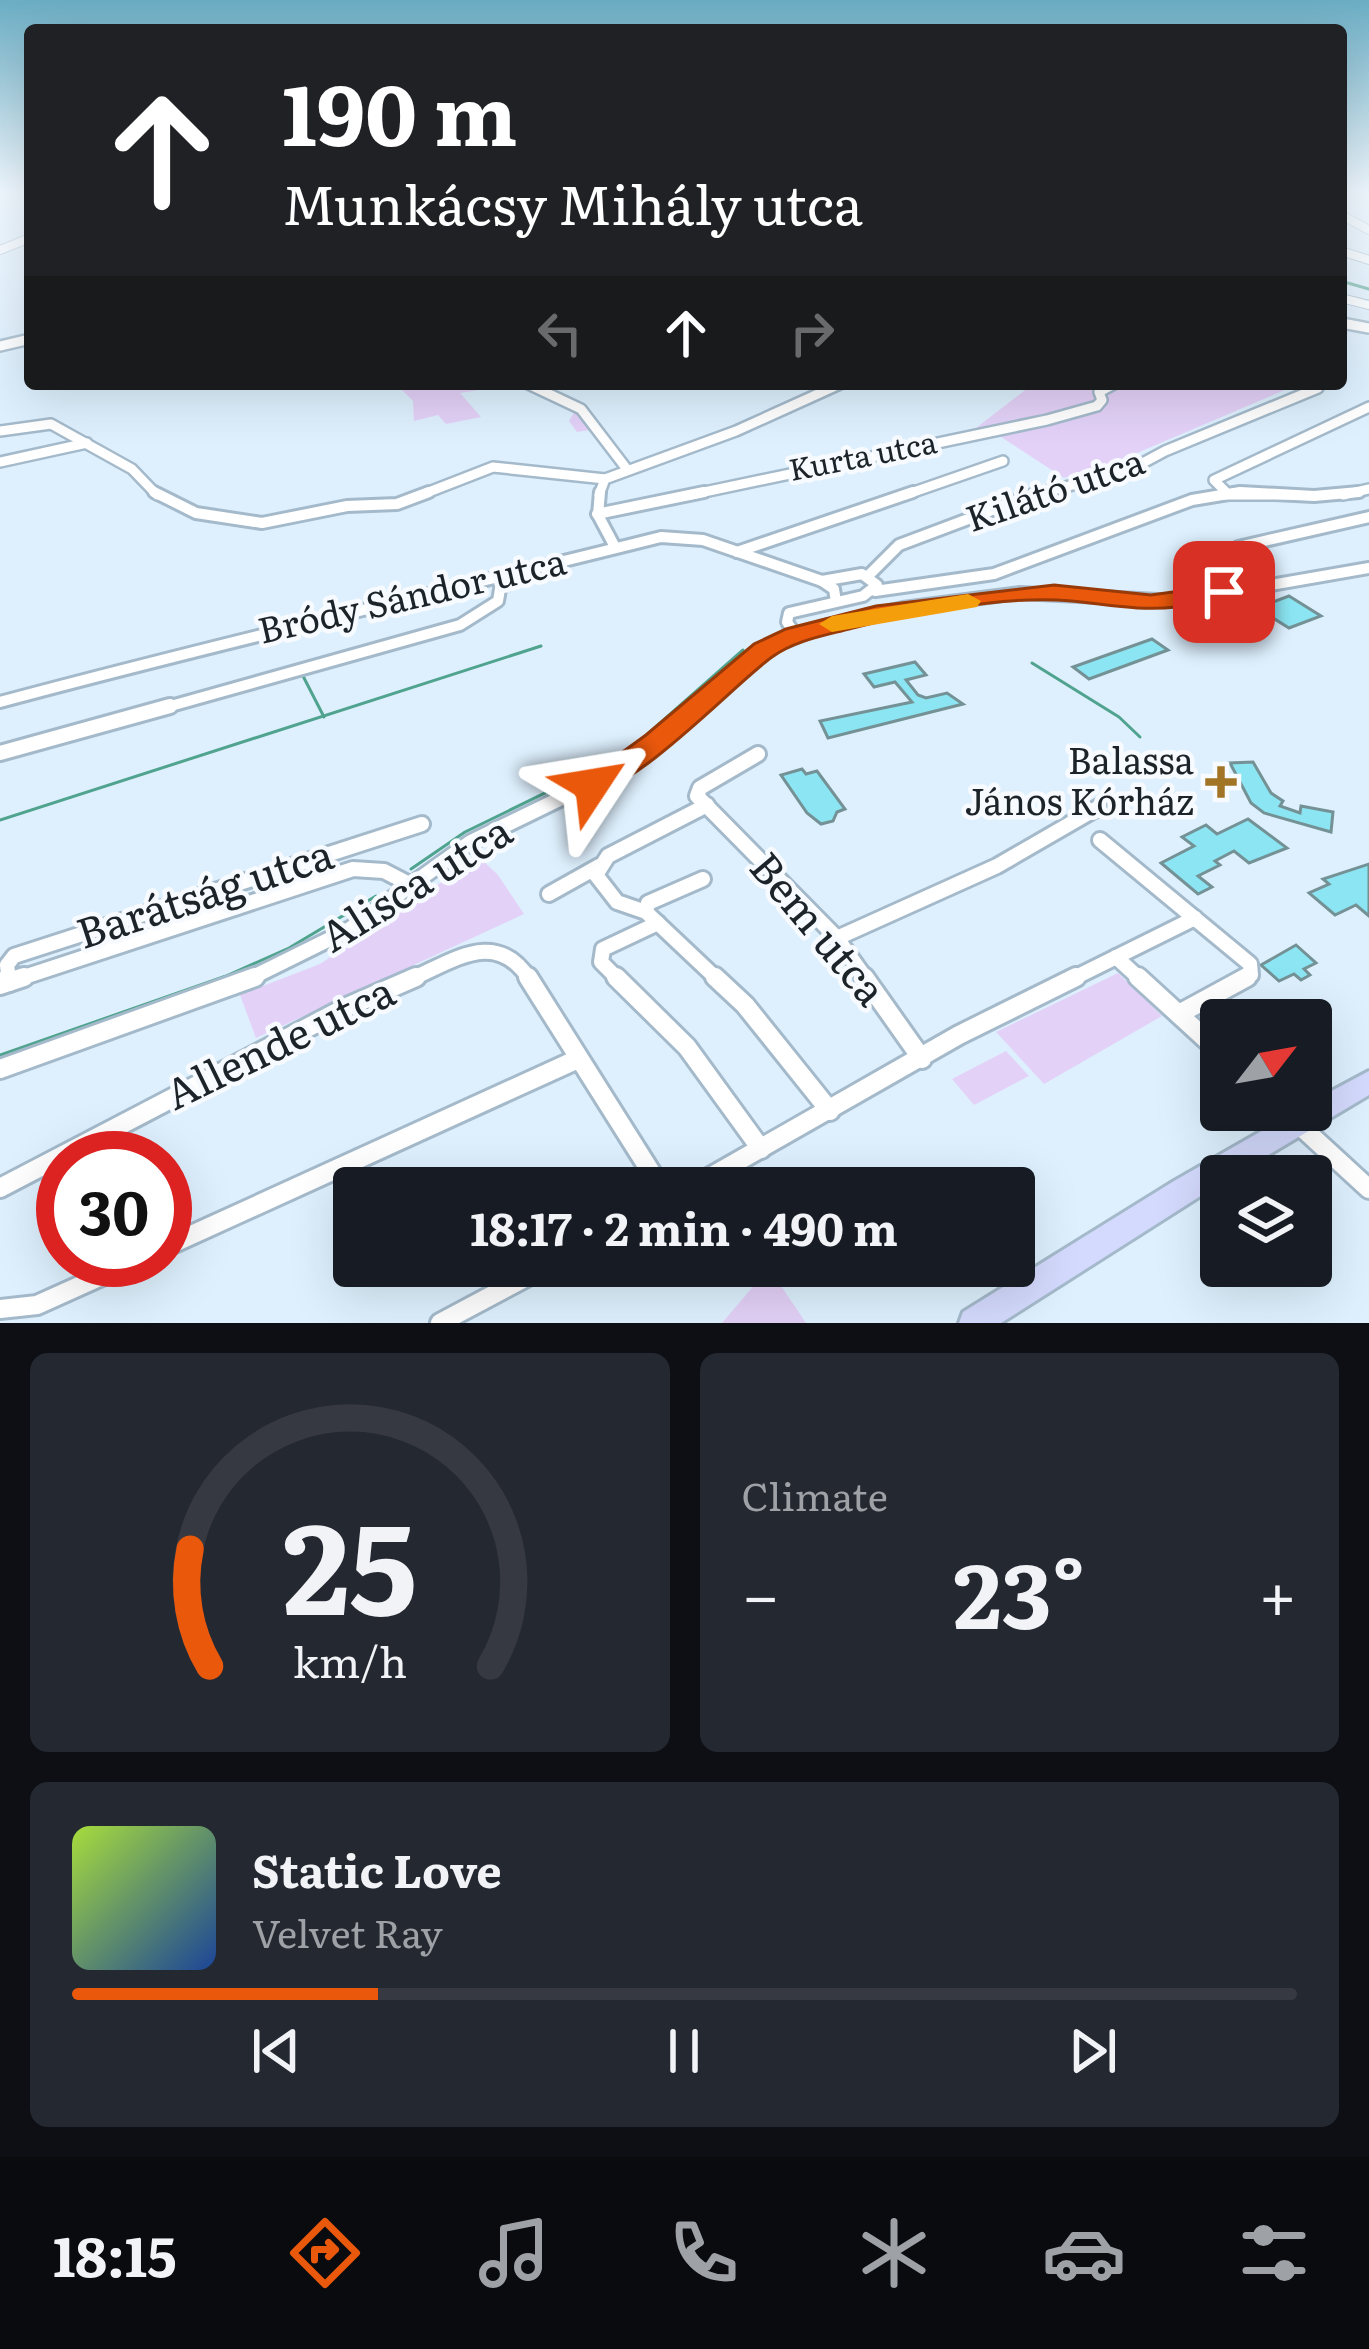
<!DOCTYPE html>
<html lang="en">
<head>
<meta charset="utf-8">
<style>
	body { margin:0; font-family:Literata,serif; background:#242831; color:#f1f3f6; height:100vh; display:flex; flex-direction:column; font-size:45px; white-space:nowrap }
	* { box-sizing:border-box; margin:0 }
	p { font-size:39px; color:#9ea1a6 }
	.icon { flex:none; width:66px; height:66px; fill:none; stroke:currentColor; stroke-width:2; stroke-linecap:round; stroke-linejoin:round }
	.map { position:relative; height:1323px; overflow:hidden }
	.panel { display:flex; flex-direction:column; gap:30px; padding:30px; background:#0d0f14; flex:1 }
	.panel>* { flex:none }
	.guide { position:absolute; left:24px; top:24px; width:1323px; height:366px; border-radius:12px; box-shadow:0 12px 48px #0002; background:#202124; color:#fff; overflow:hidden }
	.needle { width:78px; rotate:59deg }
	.buttons { position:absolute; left:1200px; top:999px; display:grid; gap:24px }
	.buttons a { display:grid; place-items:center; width:132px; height:132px; border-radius:12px; background:#171b24; box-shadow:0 12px 48px #0002; font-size:60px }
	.speed { position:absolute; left:36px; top:1131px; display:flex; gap:24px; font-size:60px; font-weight:700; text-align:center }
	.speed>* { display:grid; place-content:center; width:156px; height:156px; border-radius:50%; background:#171b24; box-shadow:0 12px 48px #0002; line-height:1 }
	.speed .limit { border:18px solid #d22; background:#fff; color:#111 }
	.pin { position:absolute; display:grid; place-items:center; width:102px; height:102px; color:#fff; margin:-51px; border-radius:24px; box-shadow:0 6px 18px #0006 }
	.me { position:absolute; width:132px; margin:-66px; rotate:57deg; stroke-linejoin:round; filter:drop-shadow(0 0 9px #0008) }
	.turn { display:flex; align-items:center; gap:42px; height:252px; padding:0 60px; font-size:54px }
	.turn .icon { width:156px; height:156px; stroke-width:2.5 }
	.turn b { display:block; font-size:84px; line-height:102px }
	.lanes { display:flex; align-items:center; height:114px; padding:0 60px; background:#0003; justify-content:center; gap:60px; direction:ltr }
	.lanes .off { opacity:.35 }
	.big { font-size:90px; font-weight:700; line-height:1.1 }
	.panel .tile { flex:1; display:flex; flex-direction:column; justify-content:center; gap:18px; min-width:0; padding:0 42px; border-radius:18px; background:#242831 }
	.panel .dial { align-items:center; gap:0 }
	.dial svg { height:312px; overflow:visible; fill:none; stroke:#363941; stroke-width:7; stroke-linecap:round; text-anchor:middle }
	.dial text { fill:#f1f3f6; stroke:none }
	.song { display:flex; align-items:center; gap:36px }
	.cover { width:144px; height:144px; border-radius:18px; background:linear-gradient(135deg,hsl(80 70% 55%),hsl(220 70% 35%)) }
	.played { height:12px; border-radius:6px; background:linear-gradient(90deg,#ea580c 25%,#363941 25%) }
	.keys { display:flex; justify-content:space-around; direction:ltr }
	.heat { display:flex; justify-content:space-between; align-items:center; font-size:66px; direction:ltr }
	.panel .tiles { flex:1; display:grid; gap:30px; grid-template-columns:1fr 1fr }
	.tile:last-child { grid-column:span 2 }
	.trip { position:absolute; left:333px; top:1167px; width:702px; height:120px; border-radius:12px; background:#171b24; box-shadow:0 12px 48px #0002; font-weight:700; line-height:120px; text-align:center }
	.tabs { display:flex; height:192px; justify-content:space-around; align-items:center; background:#090b0e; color:#9ea1a6 }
	.tabs .icon { width:84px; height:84px }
	.tabs .on { color:#ea580c }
	.tabs b { font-size:54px; color:#f1f3f6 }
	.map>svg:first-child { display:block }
	.green { fill:#e3d1f7 }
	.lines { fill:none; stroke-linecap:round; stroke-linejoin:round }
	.stream-far1 { stroke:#50a38e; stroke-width:3 }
	.stream { stroke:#50a38e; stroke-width:4.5 }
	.building { fill:#8be5f2; stroke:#749296; stroke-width:3 }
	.street-far4-casing { stroke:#a4bacb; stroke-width:10 }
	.street-far3-casing { stroke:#a4bacb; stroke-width:14 }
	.street-far2-casing { stroke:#a4bacb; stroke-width:16 }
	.street-far1-casing { stroke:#a4bacb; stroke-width:20 }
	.street-casing { stroke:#a4bacb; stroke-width:24 }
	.secondary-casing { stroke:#a4bacb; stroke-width:6 }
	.street-far4 { stroke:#fff; stroke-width:8 }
	.street-far3 { stroke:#fff; stroke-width:9 }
	.street-far2 { stroke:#fff; stroke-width:10 }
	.street-far1 { stroke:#fff; stroke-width:14 }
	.street { stroke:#fff; stroke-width:18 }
	.secondary { fill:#d4dafd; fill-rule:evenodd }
	.route { fill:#ea580c; stroke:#983908; stroke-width:3 }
	.slow { fill:#f59e0b }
	.poi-dot { fill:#a27426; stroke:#f7fbff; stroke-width:4.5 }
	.labels { text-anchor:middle; stroke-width:9; stroke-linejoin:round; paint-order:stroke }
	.far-street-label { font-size:30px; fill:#1c242a; stroke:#f7fbff }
	.street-label { font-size:36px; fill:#1c242a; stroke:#f7fbff }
	.poi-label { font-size:36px; fill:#1c242a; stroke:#f7fbff; text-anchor:end }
	.near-street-label { font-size:42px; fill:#1c242a; stroke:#f7fbff }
</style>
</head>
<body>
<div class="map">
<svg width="1369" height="1323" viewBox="0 0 1369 1323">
	<rect width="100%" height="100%" fill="#def0fe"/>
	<g class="green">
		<path d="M396,384H528L569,400L596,429L577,432L569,421L575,411L568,405L512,385L460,393L481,417L446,424L438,415L414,421L413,401Z"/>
		<path d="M1033,384H1299L1109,465L1064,478L989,429L971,432Z"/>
		<path d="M479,857L498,875L524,914L256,1038L240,995L320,964Z"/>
		<path d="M1118,973L1162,1016L1044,1084L996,1032Z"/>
		<path d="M1006,1051L1029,1076L974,1105L952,1079Z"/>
		<path d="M769,1268L806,1323H722Z"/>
	</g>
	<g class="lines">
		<g class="stream-far1">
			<path d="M1341,281L1369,289"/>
			<path d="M1032,663L1119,717L1140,737"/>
			<path d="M303,676L324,717"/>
			<path d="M0,820L541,646"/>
			<path d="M411,869L465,832L625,754L743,650"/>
			<path d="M217,980L289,948L376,896"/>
		</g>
		<path class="stream" d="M0,1056L225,977"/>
	</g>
	<g class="building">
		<path d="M1289,596L1321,616L1289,628L1257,608Z"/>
		<path d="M1152,639L1168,650L1089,679L1073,667Z"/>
		<path d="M915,662L926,675L906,680L918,695L926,698L947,693L963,704L828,738L820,721L912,702L895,682L874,687L864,674Z"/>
		<path d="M1253,762L1271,793L1283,801L1280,806L1300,813L1301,806L1333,812L1331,832L1264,813L1251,803L1230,763Z"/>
		<path d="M802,769L806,774L817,771L845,809L837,812L833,821L821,824L807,813L781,775Z"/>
		<path d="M1248,819L1287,848L1249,863L1234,851L1215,861L1220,865L1198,876L1212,887L1198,894L1161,863L1194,846L1182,837L1206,825L1217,834Z"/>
		<path d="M1369,864V916L1356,905L1335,915L1309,893L1329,884L1323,879Z"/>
		<path d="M1296,945L1316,963L1304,969L1310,975L1301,980L1294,974L1279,981L1261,965Z"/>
	</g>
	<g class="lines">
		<defs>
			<g id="street-far4">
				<path d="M1341,215L1369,230"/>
				<path d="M0,250L30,238"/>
				<path d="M1341,251L1369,260"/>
				<path d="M1341,298L1369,305"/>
				<path d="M1341,323L1359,326"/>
			</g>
			<g id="street-far3">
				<path d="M1342,323L1369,328"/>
				<path d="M0,346L30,339"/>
				<path d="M528,384L581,409L626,468"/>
				<path d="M0,431L51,424L132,469L157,495"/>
				<path d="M0,462L87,443"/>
				<path d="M1227,493L1214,480L1369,407"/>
				<path d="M421,495L493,467L605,479"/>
				<path d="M599,495L605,479L736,431L840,384"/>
				<path d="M690,495L1047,420L1097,406L1102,400L1099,392L1114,384"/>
				<path d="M905,495L1003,461"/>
				<path d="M1032,495L1126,472L1165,451L1318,388"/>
				<path d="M1219,495H1293"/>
				<path d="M1343,495L1369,489"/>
			</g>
			<g id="street-far2">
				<path d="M154,492L196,513L262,523L347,506L397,504L429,492"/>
				<path d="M600,492L598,515L615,547"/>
				<path d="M597,514L704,492"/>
				<path d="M1238,547L1369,517"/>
				<path d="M737,552L913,492"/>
				<path d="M868,576L899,545L1040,492"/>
				<path d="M875,591L994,574L1192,500L1240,492L1314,496L1359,492"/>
				<path d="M795,634L787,622L789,613L863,596L877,585L862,574L822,581L834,589L836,602"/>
				<path d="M0,702C219,643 441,592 661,537L703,540L822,581"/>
				<path d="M160,709L460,625L498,601L501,583L497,577"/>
				<path d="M692,709L764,650L824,626L903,608L1020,593L1178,601L1369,568"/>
			</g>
			<g id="street-far1">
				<path d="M0,753L170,706"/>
				<path d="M758,754L700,788L697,796L837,938L867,980"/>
				<path d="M1100,840L1250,964L1251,975L1242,980"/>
				<path d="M703,879L648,903L646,912L718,980"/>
				<path d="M549,894L599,866"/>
				<path d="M646,912L617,902L596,875L608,856L707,805"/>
				<path d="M837,938L997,866L1099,807"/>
				<path d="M1116,957L1141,980"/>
				<path d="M9,980L7,965L14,956L422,824"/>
				<path d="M15,980L353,869L384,871L411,885"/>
				<path d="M247,980L350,929L471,842L615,772L696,706"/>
				<path d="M409,980C454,961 496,927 530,980"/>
				<path d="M619,980L601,962L603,949L658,923"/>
				<path d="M1070,980L1195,918"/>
			</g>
			<g id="street">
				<path d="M8,977L9,982"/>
				<path d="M528,977L661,1188"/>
				<path d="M616,977L687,1047L761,1149"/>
				<path d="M715,977L745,1005L830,1111"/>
				<path d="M864,977L922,1059"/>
				<path d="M1138,977L1221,1053"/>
				<path d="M0,985L24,977"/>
				<path d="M1179,1014L1247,977"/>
				<path d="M0,1069L255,977"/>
				<path d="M1283,1110L1369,1189"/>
				<path d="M0,1188L347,1007L416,977"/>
				<path d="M691,1188L959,1035L1076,977"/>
				<path d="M165,1247L578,1059"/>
				<path d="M0,1309L37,1305L137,1260"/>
				<path d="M440,1323L547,1266"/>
			</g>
			<path id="secondary" d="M1369,1071V1095L1233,1176H1221V1183L1001,1323H959L963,1312L1174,1181L1298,1110H1311V1102Z"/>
		</defs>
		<use href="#street-far4" class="street-far4-casing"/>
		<use href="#street-far3" class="street-far3-casing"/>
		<use href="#street-far2" class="street-far2-casing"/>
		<use href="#street-far1" class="street-far1-casing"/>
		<use href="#street" class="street-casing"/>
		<use href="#secondary" class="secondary-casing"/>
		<use href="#street-far4" class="street-far4"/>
		<use href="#street-far3" class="street-far3"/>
		<use href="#street-far2" class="street-far2"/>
		<use href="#street-far1" class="street-far1"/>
		<use href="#street" class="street"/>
		<use href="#secondary" class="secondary"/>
	</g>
	<linearGradient id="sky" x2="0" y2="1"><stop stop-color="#6badc4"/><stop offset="0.51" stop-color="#f0f8ff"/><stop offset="1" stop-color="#f0f8ff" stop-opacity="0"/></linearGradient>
	<rect width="1369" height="377" fill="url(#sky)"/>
	<path class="route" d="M1054,585L1151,595L1224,585L1237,592C1223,605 1195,604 1176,607C1136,612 1097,602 1057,600C999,597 905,614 849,629C822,636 794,641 772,657C735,683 623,804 582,792L577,785L646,735L754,644L786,629L876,606Z"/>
	<path class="slow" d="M968,594L981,601L977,607L832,632L819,624L832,616Z"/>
	<path class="poi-dot" d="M1215 764h12v12h12v12h-12v12h-12v-12h-12v-12h12z"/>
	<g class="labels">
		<g class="far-street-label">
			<text transform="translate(863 457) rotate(-11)" y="10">Kurta utca</text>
		</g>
		<g class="street-label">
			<text transform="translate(1055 490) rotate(-19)" y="13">Kilátó utca</text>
			<text transform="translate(412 596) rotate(-13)" y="13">Bródy Sándor utca</text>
		</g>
		<g class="poi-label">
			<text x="1194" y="774">Balassa<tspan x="1194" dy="41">János Kórház</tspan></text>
		</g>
		<g class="near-street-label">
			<text transform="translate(416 884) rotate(-32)" y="15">Alisca utca</text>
			<text transform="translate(205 894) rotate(-18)" y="15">Barátság utca</text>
			<text transform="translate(818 929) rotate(50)" y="15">Bem utca</text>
			<text transform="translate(280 1043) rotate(-26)" y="15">Allende utca</text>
		</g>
	</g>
</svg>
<div class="buttons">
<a><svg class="needle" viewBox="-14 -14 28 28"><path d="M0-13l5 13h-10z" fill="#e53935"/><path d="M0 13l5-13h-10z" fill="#9ea1a6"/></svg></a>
<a><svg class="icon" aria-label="layers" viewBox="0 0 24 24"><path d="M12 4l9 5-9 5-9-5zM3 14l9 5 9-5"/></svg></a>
</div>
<div class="speed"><div class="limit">30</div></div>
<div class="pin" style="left:1224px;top:592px;background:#d93025"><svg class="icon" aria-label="arrive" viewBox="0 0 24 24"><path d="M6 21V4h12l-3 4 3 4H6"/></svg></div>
<svg class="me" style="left:592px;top:785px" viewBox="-20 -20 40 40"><path d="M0-17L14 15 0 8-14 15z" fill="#ea580c" stroke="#fff" stroke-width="4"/></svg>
<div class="trip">18:17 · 2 min · 490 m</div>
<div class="guide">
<div class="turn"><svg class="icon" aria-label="ahead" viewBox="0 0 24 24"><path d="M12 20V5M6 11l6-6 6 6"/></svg><div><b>190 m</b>Munkácsy Mihály utca</div></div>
<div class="lanes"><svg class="icon off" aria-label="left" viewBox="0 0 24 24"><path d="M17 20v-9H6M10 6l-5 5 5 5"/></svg><svg class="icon" aria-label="ahead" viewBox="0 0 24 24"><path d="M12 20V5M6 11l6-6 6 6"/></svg><svg class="icon off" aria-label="right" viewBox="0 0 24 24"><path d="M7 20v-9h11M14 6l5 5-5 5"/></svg></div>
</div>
</div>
<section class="panel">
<div class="tiles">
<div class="tile dial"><svg viewBox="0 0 100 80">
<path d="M14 69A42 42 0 1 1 86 69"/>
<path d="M14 69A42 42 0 0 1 9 39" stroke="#ea580c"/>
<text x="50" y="56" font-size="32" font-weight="700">25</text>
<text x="50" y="72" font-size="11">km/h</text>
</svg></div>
<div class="tile"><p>Climate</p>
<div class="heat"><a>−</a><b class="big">23°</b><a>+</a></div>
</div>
<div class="tile">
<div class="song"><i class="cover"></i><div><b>Static Love</b><p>Velvet Ray</p></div></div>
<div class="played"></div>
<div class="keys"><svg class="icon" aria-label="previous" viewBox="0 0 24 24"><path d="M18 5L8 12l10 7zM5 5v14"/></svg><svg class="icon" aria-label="pause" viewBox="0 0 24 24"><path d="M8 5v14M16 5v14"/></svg><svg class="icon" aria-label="next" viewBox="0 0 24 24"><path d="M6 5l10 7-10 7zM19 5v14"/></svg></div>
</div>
</div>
</section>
<nav class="tabs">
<b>18:15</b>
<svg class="icon on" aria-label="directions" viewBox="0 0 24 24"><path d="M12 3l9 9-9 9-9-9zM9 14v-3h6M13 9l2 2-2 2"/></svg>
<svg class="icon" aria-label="music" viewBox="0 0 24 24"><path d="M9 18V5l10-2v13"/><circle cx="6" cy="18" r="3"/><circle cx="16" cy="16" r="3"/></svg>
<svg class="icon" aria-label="phone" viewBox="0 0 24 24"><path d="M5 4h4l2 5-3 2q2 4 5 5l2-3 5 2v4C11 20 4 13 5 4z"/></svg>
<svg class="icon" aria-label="climate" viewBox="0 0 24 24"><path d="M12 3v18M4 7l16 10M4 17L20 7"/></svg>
<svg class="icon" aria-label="car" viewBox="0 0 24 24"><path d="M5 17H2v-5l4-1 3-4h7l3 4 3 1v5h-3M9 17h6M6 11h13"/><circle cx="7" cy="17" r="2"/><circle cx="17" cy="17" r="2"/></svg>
<svg class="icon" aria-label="filters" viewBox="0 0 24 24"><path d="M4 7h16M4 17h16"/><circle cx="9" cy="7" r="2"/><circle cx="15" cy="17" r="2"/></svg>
</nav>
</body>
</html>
